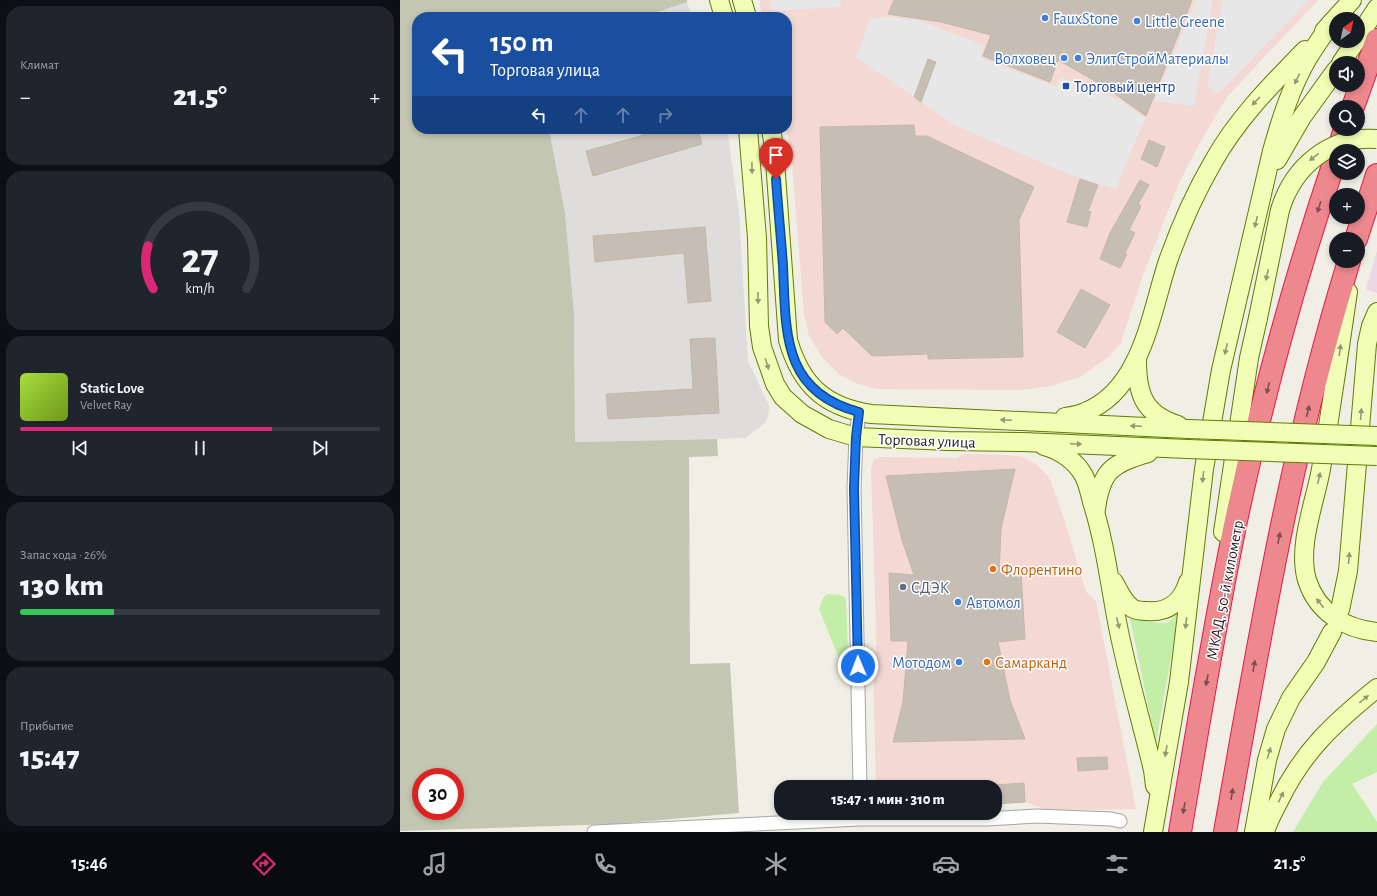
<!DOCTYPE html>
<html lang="ru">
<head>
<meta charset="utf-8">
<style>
	body { margin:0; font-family:"Alegreya Sans",sans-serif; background:#20242c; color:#f1f3f6; height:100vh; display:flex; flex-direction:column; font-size:15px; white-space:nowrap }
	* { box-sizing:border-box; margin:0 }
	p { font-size:13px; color:#9ea1a6 }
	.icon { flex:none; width:22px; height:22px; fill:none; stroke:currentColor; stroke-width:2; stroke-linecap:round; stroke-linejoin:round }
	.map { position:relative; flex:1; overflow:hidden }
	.side { display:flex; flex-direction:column; gap:6px; padding:6px; background:#0d0f14; width:400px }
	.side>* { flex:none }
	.top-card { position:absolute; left:12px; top:12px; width:380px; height:122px; border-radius:16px; box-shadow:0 2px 6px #0003; background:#1a4fa0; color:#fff; overflow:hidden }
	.needle { width:26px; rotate:33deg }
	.buttons { position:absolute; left:929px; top:12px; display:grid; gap:8px }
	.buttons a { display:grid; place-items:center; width:36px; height:36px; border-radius:50%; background:#171b24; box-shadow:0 2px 6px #0003; font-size:20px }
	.speed { position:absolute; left:12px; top:768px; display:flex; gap:8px; font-size:20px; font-weight:700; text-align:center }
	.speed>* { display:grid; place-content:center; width:52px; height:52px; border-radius:50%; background:#171b24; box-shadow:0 2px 6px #0003; line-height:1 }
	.speed .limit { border:6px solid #d22; background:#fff; color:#111 }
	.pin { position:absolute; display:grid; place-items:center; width:34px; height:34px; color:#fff; margin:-41px -17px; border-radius:50% 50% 50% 0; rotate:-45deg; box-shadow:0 0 4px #0007 }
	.pin .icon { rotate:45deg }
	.me { position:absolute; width:44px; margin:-22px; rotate:359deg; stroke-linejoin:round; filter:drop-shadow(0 0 3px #0008) }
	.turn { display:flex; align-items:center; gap:14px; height:84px; padding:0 12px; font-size:18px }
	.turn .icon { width:52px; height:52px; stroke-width:2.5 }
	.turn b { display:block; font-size:28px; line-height:34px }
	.lanes { display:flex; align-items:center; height:38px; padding:0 12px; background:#0003; justify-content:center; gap:20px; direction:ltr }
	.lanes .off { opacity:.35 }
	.big { font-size:30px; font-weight:800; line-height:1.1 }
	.side .tile { flex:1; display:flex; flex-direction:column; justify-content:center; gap:6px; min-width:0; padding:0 14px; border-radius:16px; background:#20242c }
	.side .dial { align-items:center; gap:0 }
	.dial svg { height:104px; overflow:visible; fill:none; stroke:#363941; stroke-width:7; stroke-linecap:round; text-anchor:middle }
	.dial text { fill:#f1f3f6; stroke:none }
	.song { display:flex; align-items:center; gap:12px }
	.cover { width:48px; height:48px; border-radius:6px; background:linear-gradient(135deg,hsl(80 70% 55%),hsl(80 70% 35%)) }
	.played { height:4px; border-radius:2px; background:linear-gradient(90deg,#db2777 70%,#363941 70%) }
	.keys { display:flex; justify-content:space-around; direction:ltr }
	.heat { display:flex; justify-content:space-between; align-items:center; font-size:22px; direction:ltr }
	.charge { height:6px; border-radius:3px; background:linear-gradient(90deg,#34c759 26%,#363941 0) }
	.trip { position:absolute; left:374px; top:780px; width:228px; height:40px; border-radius:16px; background:#171b24; box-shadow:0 2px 6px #0003; font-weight:800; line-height:40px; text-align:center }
	.menu { display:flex; height:64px; justify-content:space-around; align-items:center; background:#090b0e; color:#9ea1a6 }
	.menu .icon { width:28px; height:28px }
	.menu .on { color:#db2777 }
	.menu b { font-size:18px; color:#f1f3f6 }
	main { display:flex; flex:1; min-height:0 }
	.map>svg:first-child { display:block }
	.residential { fill:#dedddc }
	.commercial { fill:#f3d8d3 }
	.industrial { fill:#ead7e4 }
	.construction { fill:#c3c6b0; fill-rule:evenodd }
	.grass { fill:#c2eea8 }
	.parking { fill:#e7e7e7 }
	.building { fill:#c6beb4; stroke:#c4b7a6 }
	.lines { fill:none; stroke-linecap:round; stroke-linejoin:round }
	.street-casing { stroke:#a6a6a6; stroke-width:15 }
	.secondary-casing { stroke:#607d00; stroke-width:20 }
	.highway-casing { stroke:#e81947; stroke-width:24 }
	.street { stroke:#fff; stroke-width:13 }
	.secondary { stroke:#f2feb6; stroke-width:18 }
	.highway { stroke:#ed888e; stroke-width:22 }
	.secondary-bridge-casing { stroke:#607d00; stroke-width:20; stroke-linecap:butt }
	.secondary-bridge { stroke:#f2feb6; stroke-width:18 }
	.oneway { fill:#939a72 }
	.oneway2 { fill:#7c4e51 }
	.route-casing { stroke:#114b97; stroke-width:10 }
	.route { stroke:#1a73e8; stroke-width:7 }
	.shop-dot { fill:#3f7fe0; stroke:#fff; stroke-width:1.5 }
	.transit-dot { fill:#1a4fb4; stroke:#fff; stroke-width:1.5 }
	.food-dot { fill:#e8710a; stroke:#fff; stroke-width:1.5 }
	.service-dot { fill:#5c6f8a; stroke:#fff; stroke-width:1.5 }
	.labels { text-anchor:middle; stroke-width:3; stroke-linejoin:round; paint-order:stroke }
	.shop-label { font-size:16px; fill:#366cbe; stroke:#fff; text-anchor:start }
	.transit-label { font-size:16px; fill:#164399; stroke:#fff; text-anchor:start }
	.street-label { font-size:16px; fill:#1f1f1f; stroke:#fff }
	.food-label { font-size:16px; fill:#c56008; stroke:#fff; text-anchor:start }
	.service-label { font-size:16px; fill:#4e5e75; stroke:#fff; text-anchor:start }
</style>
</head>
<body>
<main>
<section class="side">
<div class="tile"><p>Климат</p>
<div class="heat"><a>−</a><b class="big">21.5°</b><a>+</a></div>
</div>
<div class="tile dial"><svg viewBox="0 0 100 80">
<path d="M14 69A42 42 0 1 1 86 69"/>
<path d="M14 69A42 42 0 0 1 10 36" stroke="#db2777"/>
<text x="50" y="56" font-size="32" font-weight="700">27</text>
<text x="50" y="72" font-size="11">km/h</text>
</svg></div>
<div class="tile">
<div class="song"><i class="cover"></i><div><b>Static Love</b><p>Velvet Ray</p></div></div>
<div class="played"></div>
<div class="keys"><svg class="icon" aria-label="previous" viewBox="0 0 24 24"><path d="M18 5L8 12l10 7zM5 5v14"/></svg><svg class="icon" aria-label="pause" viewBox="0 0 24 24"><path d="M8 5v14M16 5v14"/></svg><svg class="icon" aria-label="next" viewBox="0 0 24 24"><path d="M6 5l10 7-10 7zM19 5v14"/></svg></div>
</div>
<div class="tile"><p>Запас хода · 26%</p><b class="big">130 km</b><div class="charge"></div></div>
<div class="tile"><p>Прибытие</p><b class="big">15:47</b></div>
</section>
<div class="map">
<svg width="977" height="832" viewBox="0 0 977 832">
	<rect width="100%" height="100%" fill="#f1eee5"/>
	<g class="residential">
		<path d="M287,2L292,17H243Z"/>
		<path d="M149,129H327L339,212L348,361L370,408L366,422L346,438L175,442L174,313L165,213Z"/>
	</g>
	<g class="commercial">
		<path d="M359,0H918L827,97L803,137L779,183L743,275L721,343L710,356L680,377L651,386L621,390L476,389L458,384L439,374L422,357L409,336L404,314L391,151L386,129L387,17H363Z"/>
		<path d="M563,454L608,455L623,457L635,463L649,477L662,512L686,592L696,601L736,809L648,810L625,802L595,804V787H476L473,664L476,652V627L471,468L474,459L482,457L557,458Z"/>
	</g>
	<path class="industrial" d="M977,251V293H976L966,289Z"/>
	<path class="construction" d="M0,0H287V2L243,17H17V129H149L165,213L174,313L175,442L317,439L318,456L289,457L290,664L330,663L339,813L216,824L0,831ZM21,777H55V811H21Z"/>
	<g class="grass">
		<path d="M427,594L439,595L445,597L446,600L449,683L419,609L423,598Z"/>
		<path d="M779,612L756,743L729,614L750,622L767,623Z"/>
		<path d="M977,724V772L952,784L977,822V832H893L923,782Z"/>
	</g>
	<g class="parking">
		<path d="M370,0H441L440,7L372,11Z"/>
		<path d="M796,0H813L794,106L754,101Z"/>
		<path d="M823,0H909L818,94L807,86Z"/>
		<path d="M486,17L518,20L584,45L580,57L656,87L660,77L721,101L745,118L716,189L673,176L556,126L456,57L470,19Z"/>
	</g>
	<g class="building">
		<path d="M494,0H792L746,116L704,86L658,60L650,82L583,56L591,35L541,22L488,14Z"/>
		<path d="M528,59L536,62L521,102L514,97Z"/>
		<path d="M514,125L515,136H527L634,187L619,220L623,357L528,359V354L472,356L443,328L437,334L425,322L420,127Z"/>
		<path d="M257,129H298L302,144L193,176L186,151L244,135L243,133Z"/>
		<path d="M749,140L765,147L757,167L741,159Z"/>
		<path d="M680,179L698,185L688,211L691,212L687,227L667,222Z"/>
		<path d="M740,180L749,185L738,204L741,206L729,230L735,233L725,253L727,254L720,268L700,259L710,233Z"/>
		<path d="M305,227L311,301L288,303L284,253L195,262L193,236Z"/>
		<path d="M681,289L710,305L685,348L657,332Z"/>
		<path d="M315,338L319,413L208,419L206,394L293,389L290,339Z"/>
		<path d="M615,469L601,529L599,574L621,572L625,639L598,642L610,700L625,739L493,742L503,702L508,641H491L489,573L514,575L502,540L486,476Z"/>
		<path d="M707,757L708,769L678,771L677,758Z"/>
		<path d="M624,783L625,802L595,804V785Z"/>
	</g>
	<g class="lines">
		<defs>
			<g id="street">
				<path d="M459,413L456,437L454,488L460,787"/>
				<path d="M194,832L460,819H586L637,816L711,819L720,821"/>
			</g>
			<g id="secondary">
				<path d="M319,0L324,17"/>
				<path d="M342,0L347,17"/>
				<path d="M924,31L952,0"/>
				<path d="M958,37L977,8"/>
				<path d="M941,63L956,41"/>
				<path d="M348,129L357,238L359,326L362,347L375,384L383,397L402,414L429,429L456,437L548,441L623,442L788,449"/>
				<path d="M371,129L374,147L388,340C401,385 425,407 471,414L788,429"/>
				<path d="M877,160L902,117L936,70"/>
				<path d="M948,292C939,352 931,411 921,469C915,502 897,547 907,580C917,612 945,629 977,632"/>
				<path d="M737,360C737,393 743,414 778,425"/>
				<path d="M665,417C671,416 679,415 685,412C742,390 751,312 768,261C780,227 795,193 813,162C837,119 871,85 905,50"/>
				<path d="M644,446C660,450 676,461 684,476C688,484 690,494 692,502C704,539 709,578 716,616C725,667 741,719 753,770L755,786"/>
				<path d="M696,509C701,471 712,463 748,453"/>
				<path d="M823,532L849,358L858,318"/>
				<path d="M714,582C719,591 723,602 732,608C735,610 742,611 747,611C767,613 782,602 788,582"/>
				<path d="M940,610L948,571L967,344L971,326L977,312"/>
				<path d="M753,832L779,682L804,469L821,370L872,151C881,119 891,87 908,58C915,46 924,34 932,22"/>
				<path d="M854,832L867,760L876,729L891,698L916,662L932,632"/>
				<path d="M865,832C868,821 874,811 879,801C903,751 934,723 977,688"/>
			</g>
			<g id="highway">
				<path d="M953,107L977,40"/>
				<path d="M938,151L945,129"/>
				<path d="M956,239L977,175"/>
				<path d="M780,832C798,727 815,621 837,516C863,395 896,274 936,157"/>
				<path d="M825,832C859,640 891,448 949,261"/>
			</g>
		</defs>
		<use href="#street" class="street-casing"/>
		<use href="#secondary" class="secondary-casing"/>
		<use href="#highway" class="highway-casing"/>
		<use href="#street" class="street"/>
		<use href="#secondary" class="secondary"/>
		<use href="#highway" class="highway"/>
		<defs>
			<g id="secondary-bridge">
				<path d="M858,318L880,210C893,167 930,135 977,139"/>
				<path d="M788,429L977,436"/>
				<path d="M788,449L977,456"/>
			</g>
		</defs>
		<use href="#secondary-bridge" class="secondary-bridge-casing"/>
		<use href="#secondary-bridge" class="secondary-bridge"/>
	</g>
	<defs><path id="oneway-solid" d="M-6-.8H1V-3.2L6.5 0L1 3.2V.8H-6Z"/></defs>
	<g class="oneway">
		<use href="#oneway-solid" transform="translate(897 79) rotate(116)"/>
		<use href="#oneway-solid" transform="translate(856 101) rotate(134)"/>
		<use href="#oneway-solid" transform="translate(914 157) rotate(143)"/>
		<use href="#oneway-solid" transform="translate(352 168) rotate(89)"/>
		<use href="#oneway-solid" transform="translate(856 222) rotate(103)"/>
		<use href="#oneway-solid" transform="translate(867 275) rotate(102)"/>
		<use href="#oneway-solid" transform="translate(358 298) rotate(89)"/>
		<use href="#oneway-solid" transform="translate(826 349) rotate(103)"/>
		<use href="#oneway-solid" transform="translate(940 350) rotate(-82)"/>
		<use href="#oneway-solid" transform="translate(367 364) rotate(72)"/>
		<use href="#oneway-solid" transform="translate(961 414) rotate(-85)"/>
		<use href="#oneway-solid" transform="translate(606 420) rotate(-178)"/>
		<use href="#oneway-solid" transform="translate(736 426) rotate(-177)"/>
		<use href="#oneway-solid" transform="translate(676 444) rotate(3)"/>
		<use href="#oneway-solid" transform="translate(803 477) rotate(96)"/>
		<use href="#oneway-solid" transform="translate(919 478) rotate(-78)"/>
		<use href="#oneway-solid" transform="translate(949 558) rotate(-85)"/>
		<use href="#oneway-solid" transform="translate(920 603) rotate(-128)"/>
		<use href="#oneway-solid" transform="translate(718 623) rotate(77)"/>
		<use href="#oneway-solid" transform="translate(786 623) rotate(97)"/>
		<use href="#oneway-solid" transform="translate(964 699) rotate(-39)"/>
		<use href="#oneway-solid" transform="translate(766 751) rotate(100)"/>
		<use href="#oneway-solid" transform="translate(869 753) rotate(-73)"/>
		<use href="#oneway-solid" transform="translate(881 797) rotate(-64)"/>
	</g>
	<g class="oneway2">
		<use href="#oneway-solid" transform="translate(919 207) rotate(107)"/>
		<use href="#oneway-solid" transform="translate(868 388) rotate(104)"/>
		<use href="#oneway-solid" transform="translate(908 411) rotate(-76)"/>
		<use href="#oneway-solid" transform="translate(879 538) rotate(-79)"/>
		<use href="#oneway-solid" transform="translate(854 666) rotate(-80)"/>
		<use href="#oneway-solid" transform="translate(807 680) rotate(100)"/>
		<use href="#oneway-solid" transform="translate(832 794) rotate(-80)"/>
		<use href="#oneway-solid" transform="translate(784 808) rotate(100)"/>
	</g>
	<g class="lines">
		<defs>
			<path id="route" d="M376,179C378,208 381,237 383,266C386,333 382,392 459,412L456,437L454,488L458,666"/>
		</defs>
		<use href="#route" class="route-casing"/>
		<use href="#route" class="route"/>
	</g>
	<g class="shop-dot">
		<circle cx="645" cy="18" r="4"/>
		<circle cx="737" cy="21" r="4"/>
		<circle cx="664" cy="58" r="4"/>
		<circle cx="678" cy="58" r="4"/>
		<circle cx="558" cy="602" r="4"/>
		<circle cx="559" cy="662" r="4"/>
	</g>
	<rect class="transit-dot" x="662" y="82" width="8" height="8" rx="2"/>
	<g class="food-dot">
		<circle cx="593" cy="569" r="4"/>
		<circle cx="587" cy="662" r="4"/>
	</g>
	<circle class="service-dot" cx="503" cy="587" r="4"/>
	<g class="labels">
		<g class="shop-label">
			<text x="653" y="24">FauxStone</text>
			<text x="745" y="27">Little Greene</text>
			<text x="656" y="64" text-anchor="end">Волховец</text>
			<text x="686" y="64">ЭлитСтройМатериалы</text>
			<text x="566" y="608">Автомол</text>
			<text x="551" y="668" text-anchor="end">Мотодом</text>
		</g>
		<g class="transit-label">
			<text x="674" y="92">Торговый центр</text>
		</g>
		<g class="street-label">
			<text transform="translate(527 440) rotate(2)" y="6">Торговая улица</text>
			<text transform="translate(824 590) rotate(-79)" y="6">МКАД, 50-й километр</text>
		</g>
		<g class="food-label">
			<text x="601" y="575">Флорентино</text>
			<text x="595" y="668">Самарканд</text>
		</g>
		<g class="service-label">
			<text x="511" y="593">СДЭК</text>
		</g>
	</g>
</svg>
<div class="buttons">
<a><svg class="needle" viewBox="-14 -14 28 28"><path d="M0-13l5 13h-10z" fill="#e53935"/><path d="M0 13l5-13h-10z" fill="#9ea1a6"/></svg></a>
<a><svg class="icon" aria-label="sound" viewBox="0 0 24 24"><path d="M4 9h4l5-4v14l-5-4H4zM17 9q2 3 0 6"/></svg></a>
<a><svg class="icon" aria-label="search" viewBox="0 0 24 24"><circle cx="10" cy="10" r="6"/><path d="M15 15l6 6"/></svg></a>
<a><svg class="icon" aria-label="layers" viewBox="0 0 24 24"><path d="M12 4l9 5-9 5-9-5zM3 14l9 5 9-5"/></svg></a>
<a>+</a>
<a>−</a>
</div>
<div class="speed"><div class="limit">30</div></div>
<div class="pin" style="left:376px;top:179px;background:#d93025"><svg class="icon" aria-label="arrive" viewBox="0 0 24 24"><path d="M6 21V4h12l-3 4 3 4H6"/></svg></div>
<svg class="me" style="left:458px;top:666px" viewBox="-20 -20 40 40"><circle r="17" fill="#1a73e8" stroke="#fff" stroke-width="3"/><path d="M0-11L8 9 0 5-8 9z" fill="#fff"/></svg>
<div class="trip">15:47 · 1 мин · 310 m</div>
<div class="top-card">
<div class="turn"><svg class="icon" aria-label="left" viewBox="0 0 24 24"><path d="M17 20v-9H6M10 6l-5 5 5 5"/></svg><div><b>150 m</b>Торговая улица</div></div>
<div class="lanes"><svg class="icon" aria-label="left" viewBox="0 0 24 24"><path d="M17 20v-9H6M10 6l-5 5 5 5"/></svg><svg class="icon off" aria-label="ahead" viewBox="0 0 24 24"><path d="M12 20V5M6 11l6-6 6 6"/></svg><svg class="icon off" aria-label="ahead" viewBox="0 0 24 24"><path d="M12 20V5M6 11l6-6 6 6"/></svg><svg class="icon off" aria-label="right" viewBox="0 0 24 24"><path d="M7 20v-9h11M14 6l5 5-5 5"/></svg></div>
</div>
</div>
</main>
<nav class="menu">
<b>15:46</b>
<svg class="icon on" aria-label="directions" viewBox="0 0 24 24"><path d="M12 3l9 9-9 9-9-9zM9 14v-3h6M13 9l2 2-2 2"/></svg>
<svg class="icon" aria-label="music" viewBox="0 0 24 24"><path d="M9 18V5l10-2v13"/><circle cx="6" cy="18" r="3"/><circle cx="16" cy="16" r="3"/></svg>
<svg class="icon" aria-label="phone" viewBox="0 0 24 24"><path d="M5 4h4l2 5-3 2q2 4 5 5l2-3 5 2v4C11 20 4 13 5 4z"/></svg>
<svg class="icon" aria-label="climate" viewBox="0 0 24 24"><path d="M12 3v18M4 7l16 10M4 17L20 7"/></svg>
<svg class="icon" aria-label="car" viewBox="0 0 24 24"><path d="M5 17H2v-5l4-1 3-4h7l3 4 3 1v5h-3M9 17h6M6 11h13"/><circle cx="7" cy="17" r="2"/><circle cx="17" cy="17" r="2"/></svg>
<svg class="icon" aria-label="filters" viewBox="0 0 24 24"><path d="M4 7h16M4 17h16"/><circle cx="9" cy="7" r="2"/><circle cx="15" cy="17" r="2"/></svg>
<b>21.5°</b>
</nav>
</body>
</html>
